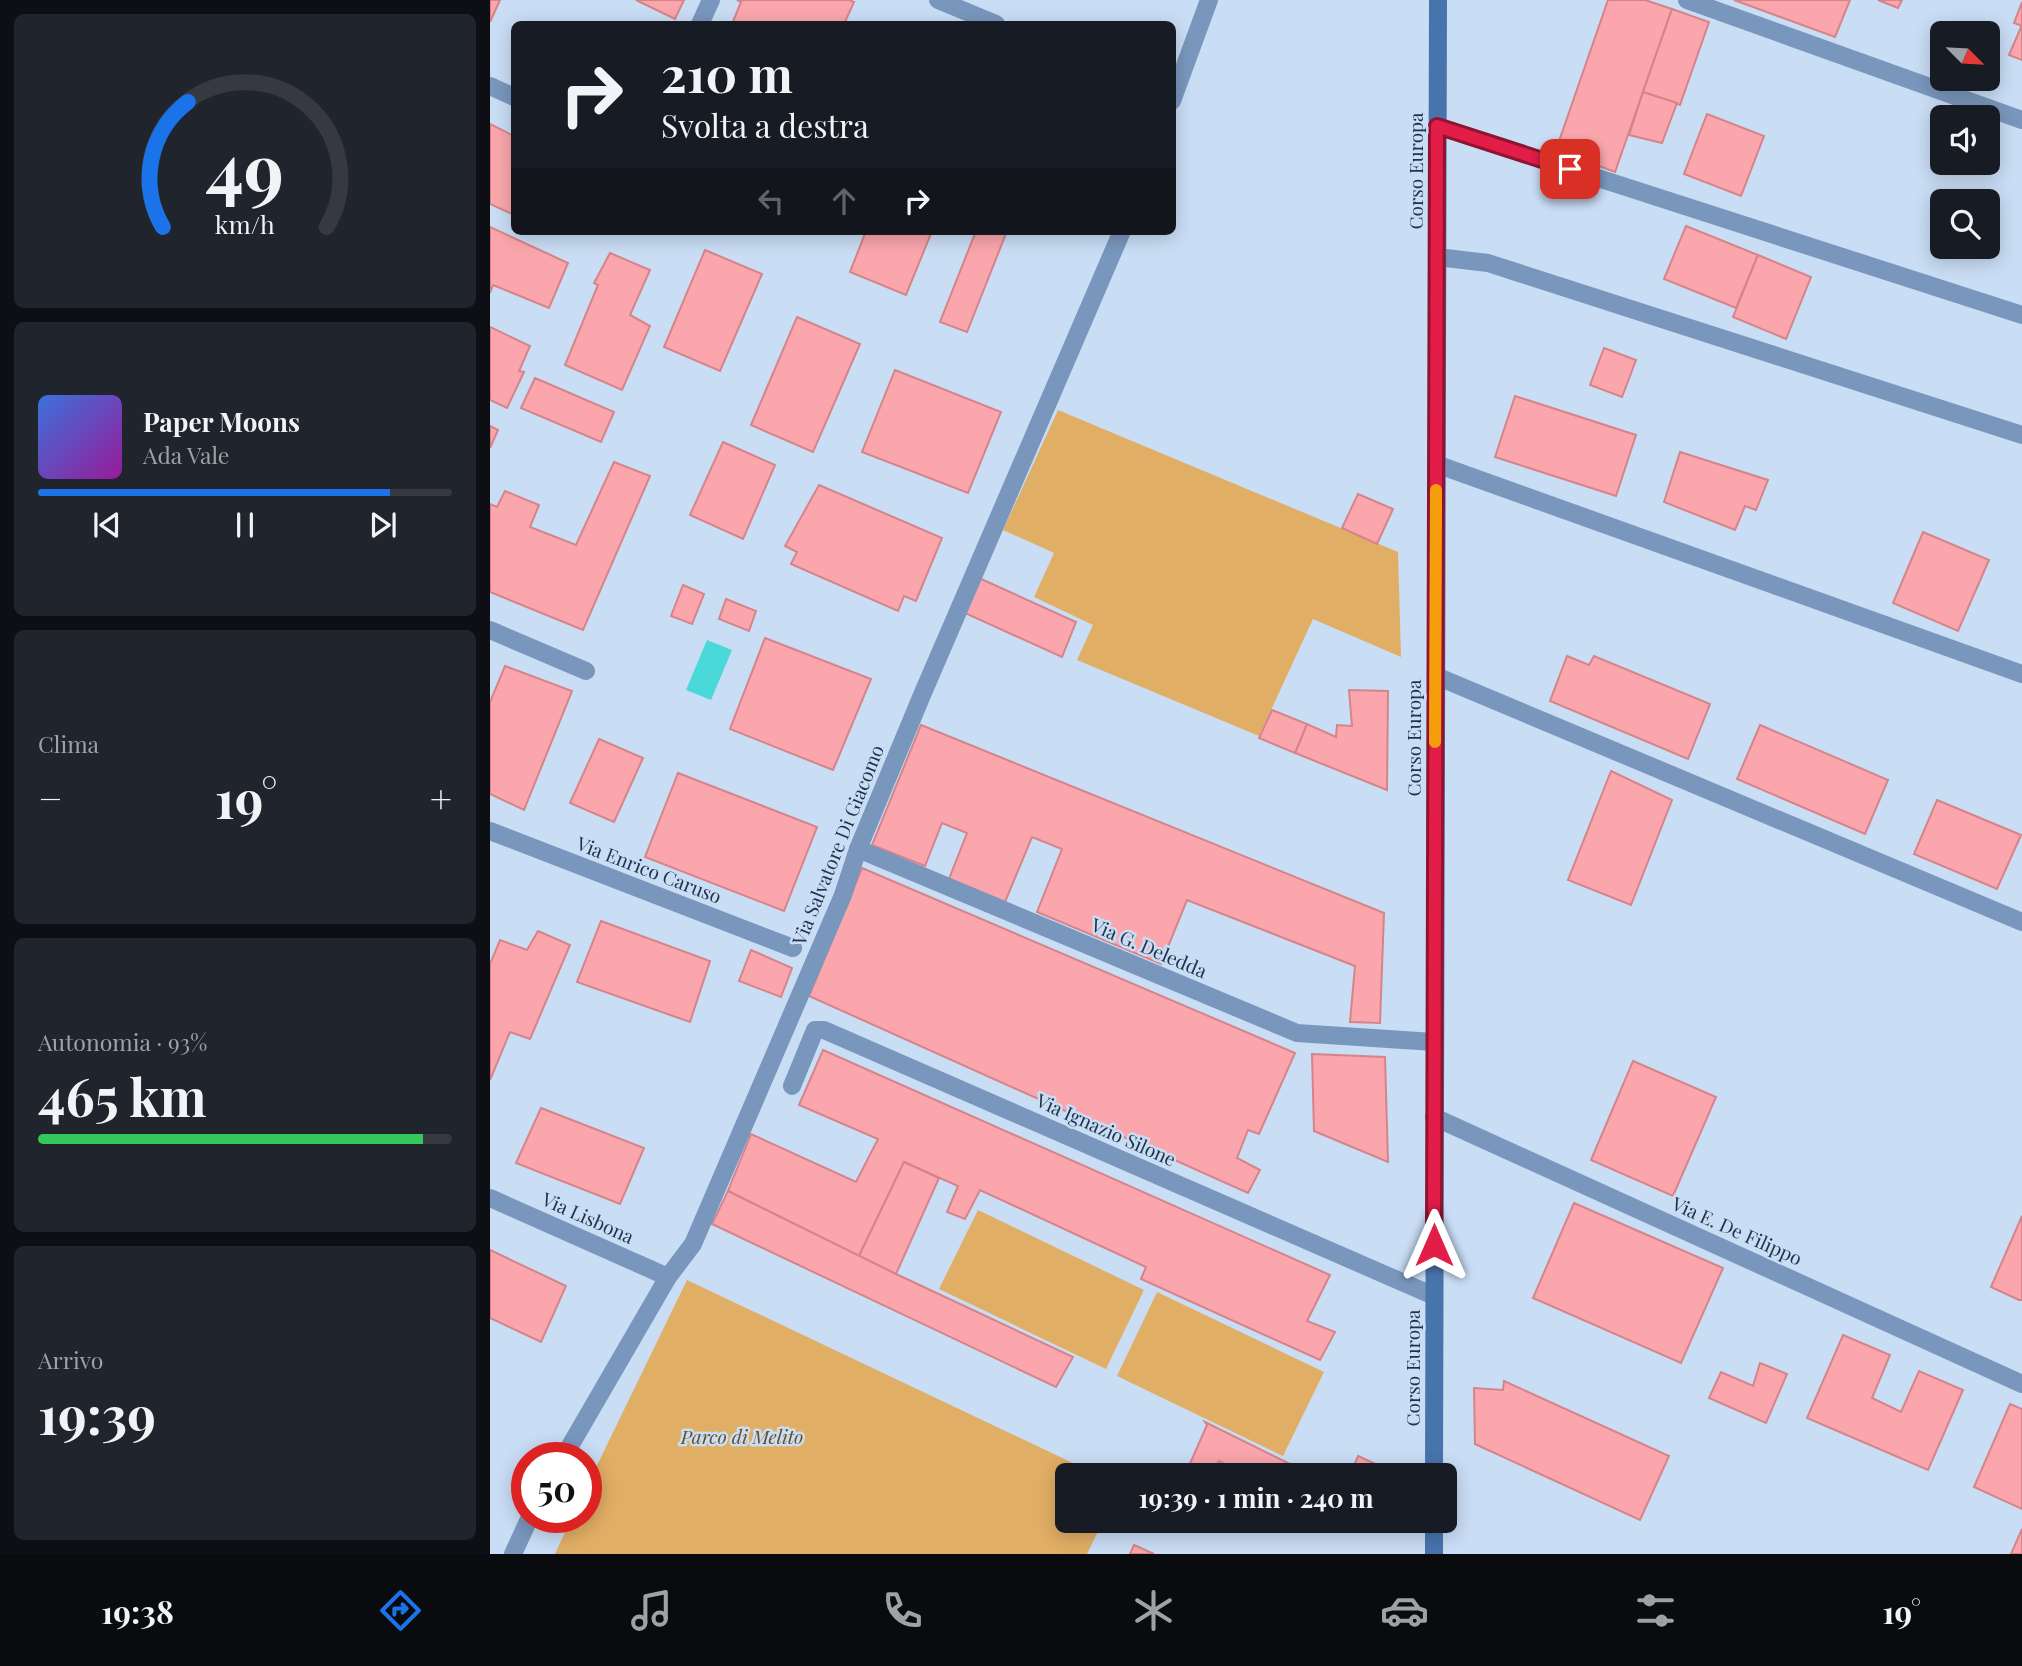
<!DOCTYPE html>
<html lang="it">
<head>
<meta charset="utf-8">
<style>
	body { margin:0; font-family:"Playfair Display",serif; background:#20242c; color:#f1f3f6; height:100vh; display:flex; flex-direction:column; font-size:26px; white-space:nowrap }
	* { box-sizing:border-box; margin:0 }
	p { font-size:23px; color:#9ea1a6 }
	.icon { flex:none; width:38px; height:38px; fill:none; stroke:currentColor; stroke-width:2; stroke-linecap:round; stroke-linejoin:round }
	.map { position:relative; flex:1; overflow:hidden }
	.details { display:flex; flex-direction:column; gap:14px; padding:14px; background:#0d0f14; width:490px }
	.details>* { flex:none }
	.top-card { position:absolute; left:21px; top:21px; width:665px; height:214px; border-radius:10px; box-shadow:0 4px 18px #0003; background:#171b24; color:#f1f3f6; overflow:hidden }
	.needle { width:46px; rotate:114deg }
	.buttons { position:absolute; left:1440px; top:21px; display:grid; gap:14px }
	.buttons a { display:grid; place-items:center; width:70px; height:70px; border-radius:10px; background:#171b24; box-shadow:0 4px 18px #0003; font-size:35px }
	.speed { position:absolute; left:21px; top:1442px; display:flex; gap:14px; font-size:35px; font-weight:700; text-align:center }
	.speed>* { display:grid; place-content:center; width:91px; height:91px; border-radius:50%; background:#171b24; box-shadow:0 4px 18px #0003; line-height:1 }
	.speed .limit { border:10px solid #d22; background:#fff; color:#111 }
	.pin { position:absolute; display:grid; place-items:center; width:60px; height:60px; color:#fff; margin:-30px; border-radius:14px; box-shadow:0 4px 10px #0006 }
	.me { position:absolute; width:77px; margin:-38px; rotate:0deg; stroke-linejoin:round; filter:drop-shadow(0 0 5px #0008) }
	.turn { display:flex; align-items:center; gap:24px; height:147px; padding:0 35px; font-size:32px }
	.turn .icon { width:91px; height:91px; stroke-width:2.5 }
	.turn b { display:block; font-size:49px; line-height:60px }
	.lanes { display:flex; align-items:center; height:66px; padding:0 35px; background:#0003; justify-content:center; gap:35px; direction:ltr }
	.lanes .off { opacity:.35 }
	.big { font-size:52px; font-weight:700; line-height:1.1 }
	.details .card { flex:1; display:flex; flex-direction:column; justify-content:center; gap:10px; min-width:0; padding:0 24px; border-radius:10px; background:#20242c }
	.details .dial { align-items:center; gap:0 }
	.dial svg { height:182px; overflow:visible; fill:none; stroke:#363941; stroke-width:7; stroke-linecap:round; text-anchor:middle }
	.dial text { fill:#f1f3f6; stroke:none }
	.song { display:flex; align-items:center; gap:21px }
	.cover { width:84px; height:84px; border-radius:10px; background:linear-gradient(135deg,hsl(220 70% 55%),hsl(300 70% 35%)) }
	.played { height:7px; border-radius:4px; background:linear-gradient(90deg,#1a73e8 85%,#363941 85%) }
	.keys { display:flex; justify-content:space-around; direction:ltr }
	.heat { display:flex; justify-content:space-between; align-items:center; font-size:38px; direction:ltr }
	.charge { height:10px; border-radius:5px; background:linear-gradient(90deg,#34c759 93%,#363941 0) }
	.trip { position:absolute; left:565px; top:1463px; width:402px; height:70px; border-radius:10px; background:#171b24; box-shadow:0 4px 18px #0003; font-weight:700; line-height:70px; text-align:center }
	.dock { display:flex; height:112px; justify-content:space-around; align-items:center; background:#090b0e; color:#9ea1a6 }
	.dock .icon { width:49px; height:49px }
	.dock .on { color:#1a73e8 }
	.dock b { font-size:32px; color:#f1f3f6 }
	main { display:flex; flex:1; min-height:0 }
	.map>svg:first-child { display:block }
	.green { fill:#e1ae65 }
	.water { fill:#4bd8d8 }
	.building { fill:#faa6ac; stroke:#d5848a; stroke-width:2 }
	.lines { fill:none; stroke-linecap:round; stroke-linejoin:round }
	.service { stroke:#7997bd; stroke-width:18 }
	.minor { stroke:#7997bd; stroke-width:18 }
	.secondary { stroke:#4874ac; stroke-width:18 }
	.route-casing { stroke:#92132f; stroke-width:18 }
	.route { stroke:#e11d48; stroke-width:12 }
	.slow { stroke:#f59e0b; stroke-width:12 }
	.labels { text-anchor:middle; stroke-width:5; stroke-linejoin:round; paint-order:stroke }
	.street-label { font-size:19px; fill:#1f324a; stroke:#c9ddf5 }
	.park-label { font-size:19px; font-style:italic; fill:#694c21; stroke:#c9ddf5 }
</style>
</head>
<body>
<main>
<section class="details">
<div class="card dial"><svg viewBox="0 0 100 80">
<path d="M14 69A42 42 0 1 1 86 69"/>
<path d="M14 69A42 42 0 0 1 25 14" stroke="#1a73e8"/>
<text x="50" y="56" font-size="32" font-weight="700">49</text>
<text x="50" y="72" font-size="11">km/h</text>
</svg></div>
<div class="card">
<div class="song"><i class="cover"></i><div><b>Paper Moons</b><p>Ada Vale</p></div></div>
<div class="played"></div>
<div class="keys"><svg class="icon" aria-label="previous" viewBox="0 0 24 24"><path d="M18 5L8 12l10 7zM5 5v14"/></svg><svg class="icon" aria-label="pause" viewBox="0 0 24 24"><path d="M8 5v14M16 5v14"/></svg><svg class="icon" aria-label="next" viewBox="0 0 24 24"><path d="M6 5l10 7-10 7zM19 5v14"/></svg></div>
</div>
<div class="card"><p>Clima</p>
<div class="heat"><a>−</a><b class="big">19°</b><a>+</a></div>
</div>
<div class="card"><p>Autonomia · 93%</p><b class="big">465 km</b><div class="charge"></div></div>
<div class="card"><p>Arrivo</p><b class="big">19:39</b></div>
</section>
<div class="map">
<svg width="1532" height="1554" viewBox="0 0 1532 1554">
	<rect width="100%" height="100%" fill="#c9ddf5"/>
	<g class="green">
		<path d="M568,410L908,552L911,657L823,619L769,736L587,660L603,625L544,597L564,553L513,530Z"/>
		<path d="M488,1210L654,1290L616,1369L449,1289Z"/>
		<path d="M197,1280L608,1475H578V1521H613L597,1554H65L82,1517H96V1488Z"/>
		<path d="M667,1292L834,1372L793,1456L627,1376Z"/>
	</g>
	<path class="water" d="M217,640L242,650L221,700L196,690Z"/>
	<g class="building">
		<path d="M0,0H10L0,22Z"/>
		<path d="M146,0H194L185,19Z"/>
		<path d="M247,0H359L364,2L354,24H242L251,2Z"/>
		<path d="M1118,0H1155L1182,9L1125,172L1066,150Z"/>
		<path d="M1244,0H1360L1345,37Z"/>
		<path d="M1388,0H1412L1408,8Z"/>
		<path d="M1532,2V26L1524,23Z"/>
		<path d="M1182,9L1219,22L1190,105L1153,92Z"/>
		<path d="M1532,25V60L1519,55Z"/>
		<path d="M1153,92L1187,103L1172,143L1139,135Z"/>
		<path d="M1217,114L1274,136L1251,196L1194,174Z"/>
		<path d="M0,124L24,136V215L0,204Z"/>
		<path d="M1196,226L1268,255L1246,308L1174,279Z"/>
		<path d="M0,227L78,263L59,308L3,285L0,293Z"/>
		<path d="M376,231H442L416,295L360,272Z"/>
		<path d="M486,231H517L477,332L450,322Z"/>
		<path d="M215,250L272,274L230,371L174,347Z"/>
		<path d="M120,253L160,270L140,315L160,326L132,390L75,365L108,285L104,283Z"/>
		<path d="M1268,255L1321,277L1296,339L1243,317Z"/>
		<path d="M307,317L370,344L323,452L261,425Z"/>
		<path d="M0,327L40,346L29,371L34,372L17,408L0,400Z"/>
		<path d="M1114,348L1146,360L1132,397L1100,385Z"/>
		<path d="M405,370L511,412L478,493L372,452Z"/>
		<path d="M45,378L124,412L111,442L31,408Z"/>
		<path d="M1025,396L1146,435L1126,496L1005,457Z"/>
		<path d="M0,426L8,430L0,448Z"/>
		<path d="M233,442L285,465L253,539L200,515Z"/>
		<path d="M1190,452L1278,480L1266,510L1255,506L1245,530L1174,502Z"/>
		<path d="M124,462L160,476L93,630L0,592V504L7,507L15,491L49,505L40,527L86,545Z"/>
		<path d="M329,485L452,538L426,601L414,596L408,611L301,564L307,552L295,546Z"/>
		<path d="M868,494L903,509L887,544L852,528Z"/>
		<path d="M1433,532L1499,560L1468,631L1403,603Z"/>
		<path d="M489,578L586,622L572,657L475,613Z"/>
		<path d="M193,585L214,594L202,624L181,616Z"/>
		<path d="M236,599L266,611L259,631L229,619Z"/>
		<path d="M275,638L381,679L343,770L240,729Z"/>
		<path d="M1077,656L1099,665L1104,656L1220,704L1198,759L1060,701Z"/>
		<path d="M15,666L82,691L34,810L0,794V702Z"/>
		<path d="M859,690L898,691L897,790L805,753L817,724L846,737L847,725L862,726Z"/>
		<path d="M782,710L817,724L805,753L769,738Z"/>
		<path d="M431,725L894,913L890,1023L860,1022L865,966L697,900L671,964L547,912L572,849L542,837L515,902L459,879L477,833L452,823L435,866L382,845Z"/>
		<path d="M1270,725L1398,780L1375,834L1247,779Z"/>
		<path d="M109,739L153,758L124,822L80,803Z"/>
		<path d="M1121,771L1182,800L1141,905L1078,880Z"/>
		<path d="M188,773L327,827L294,911L155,857Z"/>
		<path d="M1447,800L1531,835L1507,889L1424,854Z"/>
		<path d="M372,868L805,1053L769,1134L758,1130L747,1158L770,1170L758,1193L319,996Z"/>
		<path d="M111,921L220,961L200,1022L87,982Z"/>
		<path d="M48,931L80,945L40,1039L20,1032L0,1080V964L10,940L37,950Z"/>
		<path d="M261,950L302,968L291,997L249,981Z"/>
		<path d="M333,1050L840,1275L817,1321L845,1332L830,1360L651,1279L656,1267L490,1190L475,1219L457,1212L468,1186L414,1162L369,1256L238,1191L261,1134L366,1182L388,1139L309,1105Z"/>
		<path d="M822,1054L895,1057L898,1162L824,1131Z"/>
		<path d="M1143,1061L1226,1097L1183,1196L1101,1160Z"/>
		<path d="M51,1108L154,1148L130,1204L26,1163Z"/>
		<path d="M414,1162L449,1178L406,1274L369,1256Z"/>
		<path d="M238,1191L406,1274L583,1357L566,1387L222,1224Z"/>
		<path d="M1084,1203L1233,1268L1191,1363L1043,1298Z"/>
		<path d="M1532,1216V1300H1529L1501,1287Z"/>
		<path d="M0,1250L76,1286L51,1342L0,1318Z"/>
		<path d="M1353,1335L1400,1355L1382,1398L1411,1412L1429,1371L1473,1390L1438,1470L1317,1418Z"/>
		<path d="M1270,1363L1297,1374L1276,1423L1219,1398L1231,1372L1263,1386Z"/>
		<path d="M1014,1381L1179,1456L1150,1520L985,1444L984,1388L1013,1390Z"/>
		<path d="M1520,1404L1532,1409V1509L1484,1487Z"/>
		<path d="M715,1422L822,1475H756L729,1461L721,1475H695L717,1425Z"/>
		<path d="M868,1456L898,1470V1475H860Z"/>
		<path d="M1532,1529V1554H1521Z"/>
		<path d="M644,1545L664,1554H640Z"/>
	</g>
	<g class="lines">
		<path class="service" d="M0,630L96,671"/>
		<g class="minor">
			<path d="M448,0L506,24"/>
			<path d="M1197,0L1532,120"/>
			<path d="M210,24L221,0"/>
			<path d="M0,86L24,97"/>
			<path d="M682,101L719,0"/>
			<path d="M947,126L1532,315"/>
			<path d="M947,257L998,263L1532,435"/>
			<path d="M946,464L1532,674"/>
			<path d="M946,676L1532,922"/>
			<path d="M0,831L303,948"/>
			<path d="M368,849L807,1033L944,1042"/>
			<path d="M302,1086L325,1030H334L944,1296"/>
			<path d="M944,1117L1532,1384"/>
			<path d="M0,1198L178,1277"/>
			<path d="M73,1458L178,1277L203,1244L353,895L368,849L432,695L632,231"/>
			<path d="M23,1554L40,1517"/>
		</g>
		<g class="secondary">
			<path d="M944,1475L948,0"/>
			<path d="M944,1521V1554"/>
		</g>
	</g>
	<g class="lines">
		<defs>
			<path id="route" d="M944,1245L947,126L1080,169"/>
		</defs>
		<use href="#route" class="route-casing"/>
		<use href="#route" class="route"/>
		<path class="slow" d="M945,742L946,490"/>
	</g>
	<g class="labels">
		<g class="street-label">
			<text transform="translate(926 171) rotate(-90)" y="7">Corso Europa</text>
			<text transform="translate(924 738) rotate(-90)" y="7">Corso Europa</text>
			<text transform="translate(348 845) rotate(-68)" y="7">Via Salvatore Di Giacomo</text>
			<text transform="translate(159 870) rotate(21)" y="7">Via Enrico Caruso</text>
			<text transform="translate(659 948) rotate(23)" y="7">Via G. Deledda</text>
			<text transform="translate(616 1130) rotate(24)" y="7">Via Ignazio Silone</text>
			<text transform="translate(98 1218) rotate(24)" y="7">Via Lisbona</text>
			<text transform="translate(1247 1231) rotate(24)" y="7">Via E. De Filippo</text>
			<text transform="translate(923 1368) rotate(-90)" y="7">Corso Europa</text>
		</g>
		<g class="park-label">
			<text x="252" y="1444">Parco di Melito</text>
		</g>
	</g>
</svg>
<div class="buttons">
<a><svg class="needle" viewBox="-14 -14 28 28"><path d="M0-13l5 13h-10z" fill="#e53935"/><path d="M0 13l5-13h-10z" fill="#9ea1a6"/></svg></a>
<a><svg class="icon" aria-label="sound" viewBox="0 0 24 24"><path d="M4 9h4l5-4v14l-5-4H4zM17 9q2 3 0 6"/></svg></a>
<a><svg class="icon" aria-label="search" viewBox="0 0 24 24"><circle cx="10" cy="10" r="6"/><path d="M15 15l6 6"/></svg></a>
</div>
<div class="speed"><div class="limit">50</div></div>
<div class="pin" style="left:1080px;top:169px;background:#d93025"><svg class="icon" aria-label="arrive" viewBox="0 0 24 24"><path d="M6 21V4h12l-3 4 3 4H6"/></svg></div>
<svg class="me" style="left:944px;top:1245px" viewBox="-20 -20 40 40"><path d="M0-17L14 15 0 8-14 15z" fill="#e11d48" stroke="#fff" stroke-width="4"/></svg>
<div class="trip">19:39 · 1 min · 240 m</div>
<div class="top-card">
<div class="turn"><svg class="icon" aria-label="right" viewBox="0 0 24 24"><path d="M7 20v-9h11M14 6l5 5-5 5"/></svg><div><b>210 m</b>Svolta a destra</div></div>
<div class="lanes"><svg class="icon off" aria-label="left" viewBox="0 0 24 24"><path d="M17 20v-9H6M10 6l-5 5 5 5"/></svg><svg class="icon off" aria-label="ahead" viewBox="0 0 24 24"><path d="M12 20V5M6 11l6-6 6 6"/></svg><svg class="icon" aria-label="right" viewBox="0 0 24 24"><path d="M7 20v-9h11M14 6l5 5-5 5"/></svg></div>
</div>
</div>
</main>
<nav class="dock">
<b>19:38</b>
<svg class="icon on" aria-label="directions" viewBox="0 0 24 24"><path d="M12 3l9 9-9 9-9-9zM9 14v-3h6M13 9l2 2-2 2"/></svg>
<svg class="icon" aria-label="music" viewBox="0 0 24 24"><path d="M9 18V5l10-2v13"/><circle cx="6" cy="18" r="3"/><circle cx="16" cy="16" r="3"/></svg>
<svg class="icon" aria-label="phone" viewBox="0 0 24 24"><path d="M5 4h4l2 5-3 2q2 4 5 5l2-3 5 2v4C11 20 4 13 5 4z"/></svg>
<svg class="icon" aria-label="climate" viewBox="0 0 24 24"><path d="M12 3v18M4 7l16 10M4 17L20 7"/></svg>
<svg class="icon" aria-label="car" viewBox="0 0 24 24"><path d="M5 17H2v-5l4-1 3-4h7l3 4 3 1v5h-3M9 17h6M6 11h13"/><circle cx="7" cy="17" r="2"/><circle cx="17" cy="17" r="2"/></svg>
<svg class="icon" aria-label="filters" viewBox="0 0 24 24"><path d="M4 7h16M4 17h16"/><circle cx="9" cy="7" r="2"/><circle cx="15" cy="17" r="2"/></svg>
<b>19°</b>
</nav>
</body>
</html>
